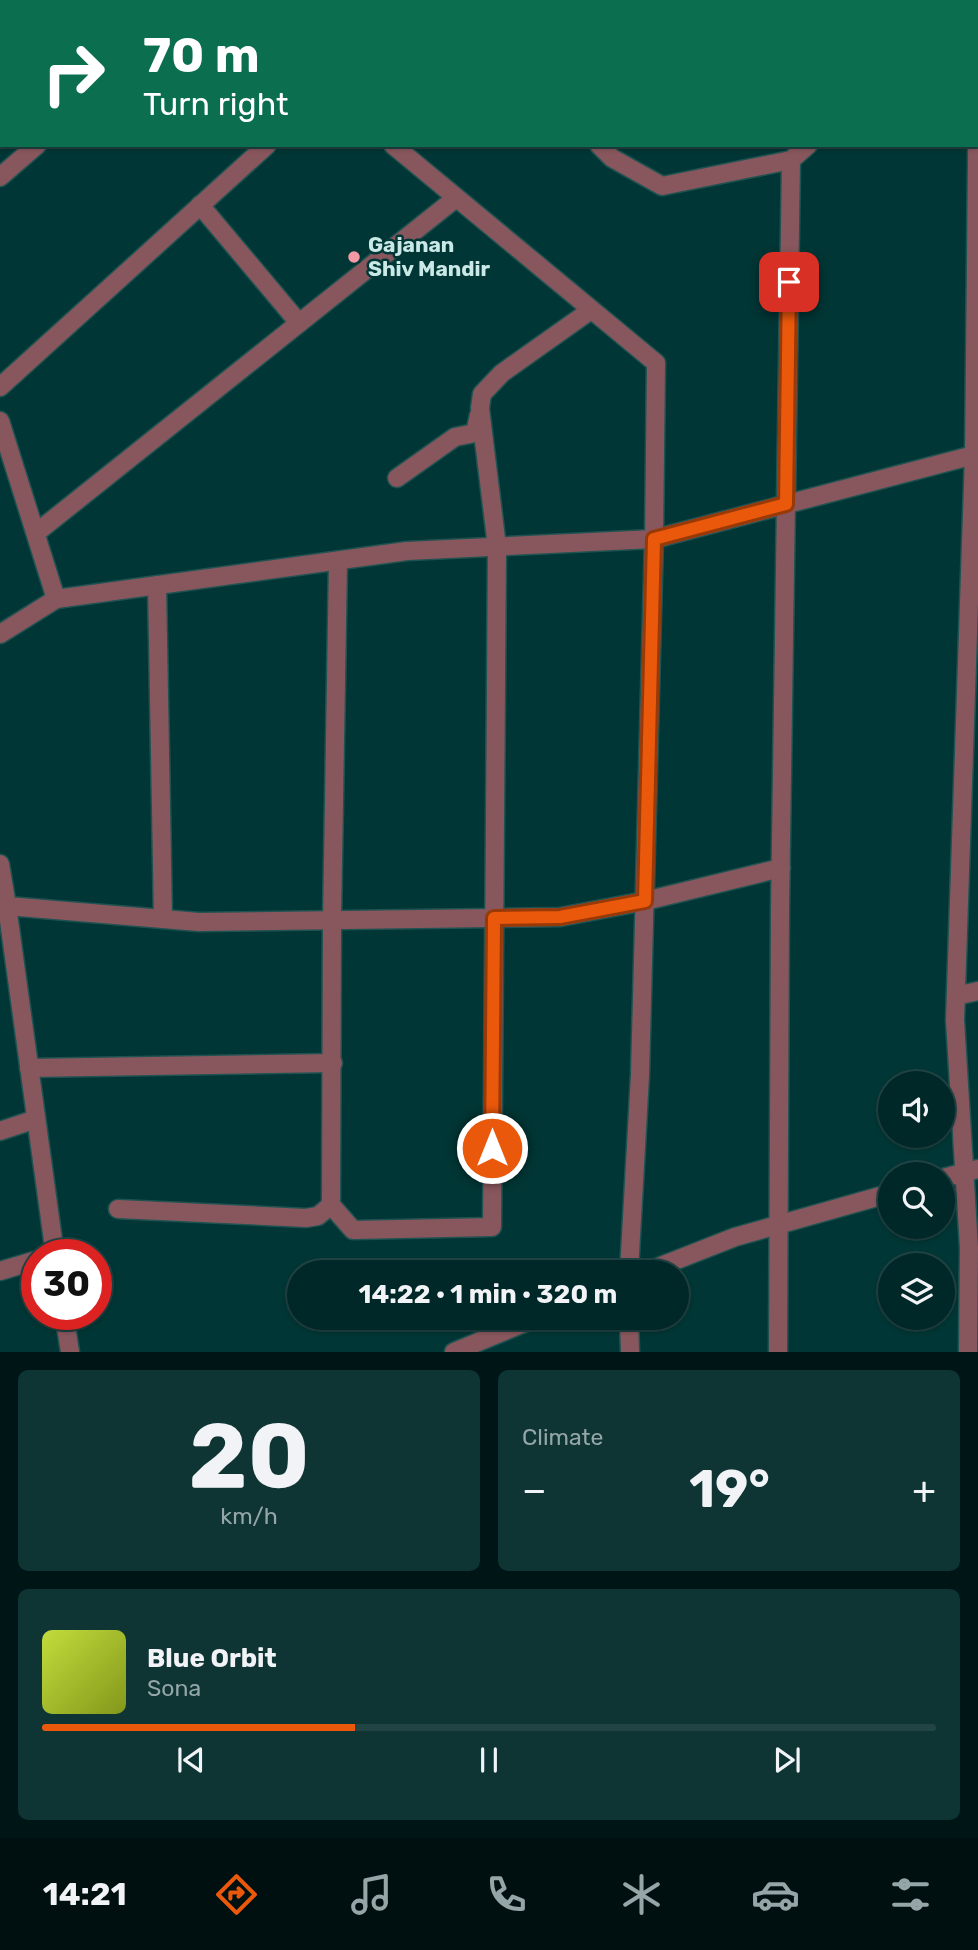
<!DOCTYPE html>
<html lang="en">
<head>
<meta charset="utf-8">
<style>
	body { margin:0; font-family:Rubik,sans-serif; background:#0e3434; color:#f1f3f6; height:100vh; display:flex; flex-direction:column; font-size:26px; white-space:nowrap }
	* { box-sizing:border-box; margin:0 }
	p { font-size:23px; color:#95a6a8 }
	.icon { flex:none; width:38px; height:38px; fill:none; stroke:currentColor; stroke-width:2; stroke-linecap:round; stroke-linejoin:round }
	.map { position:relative; height:1352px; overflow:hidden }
	.sheet { display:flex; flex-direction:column; gap:18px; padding:18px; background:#001616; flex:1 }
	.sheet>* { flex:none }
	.banner { position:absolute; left:0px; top:0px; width:978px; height:147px; box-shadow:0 2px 5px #0004,0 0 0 2px #224445; background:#0b6e4f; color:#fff; overflow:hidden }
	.fabs { position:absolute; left:878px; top:1071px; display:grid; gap:14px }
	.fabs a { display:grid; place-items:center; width:77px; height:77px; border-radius:50%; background:#002828; box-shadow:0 2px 5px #0004,0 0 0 2px #224445; font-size:35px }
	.speed { position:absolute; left:21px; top:1239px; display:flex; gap:14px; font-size:35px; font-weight:700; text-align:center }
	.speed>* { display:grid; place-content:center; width:91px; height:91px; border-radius:50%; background:#002828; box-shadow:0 2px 5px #0004,0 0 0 2px #224445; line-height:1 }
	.speed .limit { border:10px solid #d22; background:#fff; color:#111 }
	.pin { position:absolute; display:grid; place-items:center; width:60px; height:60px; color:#fff; margin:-30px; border-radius:14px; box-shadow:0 4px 10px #0006 }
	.me { position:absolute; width:77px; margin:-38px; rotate:0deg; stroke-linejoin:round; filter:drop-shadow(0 0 5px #0008) }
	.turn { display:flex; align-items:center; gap:24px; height:147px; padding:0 28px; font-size:32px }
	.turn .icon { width:91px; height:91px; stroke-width:2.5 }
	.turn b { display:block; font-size:49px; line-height:60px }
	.big { font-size:52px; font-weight:700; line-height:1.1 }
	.sheet .tile { flex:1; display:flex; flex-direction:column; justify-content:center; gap:10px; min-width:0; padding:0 24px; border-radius:10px; background:#0e3434 }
	.sheet .dial { align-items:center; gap:0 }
	.dial b { font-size:91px; line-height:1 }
	.song { display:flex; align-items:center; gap:21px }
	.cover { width:84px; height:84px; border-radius:10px; background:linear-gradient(135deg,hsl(70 70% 55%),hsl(70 70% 35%)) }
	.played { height:7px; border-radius:4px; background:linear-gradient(90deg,#ea580c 35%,#224445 35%) }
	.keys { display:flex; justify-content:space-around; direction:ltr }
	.heat { display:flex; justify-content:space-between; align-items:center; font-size:38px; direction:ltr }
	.sheet .tiles { flex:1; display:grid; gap:18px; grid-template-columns:1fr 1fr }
	.tile:last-child { grid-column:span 2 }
	.trip { position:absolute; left:287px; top:1260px; width:402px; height:70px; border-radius:35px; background:#002828; box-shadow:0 2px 5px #0004,0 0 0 2px #224445; font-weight:700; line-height:70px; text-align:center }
	.menu { display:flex; height:112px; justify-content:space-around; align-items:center; background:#001010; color:#95a6a8 }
	.menu .icon { width:49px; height:49px }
	.menu .selected { color:#ea580c }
	.menu b { font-size:32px; color:#f1f3f6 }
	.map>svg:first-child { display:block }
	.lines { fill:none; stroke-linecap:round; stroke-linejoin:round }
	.street-casing { stroke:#205251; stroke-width:21 }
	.street { stroke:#88575d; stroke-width:18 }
	.route-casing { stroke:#983908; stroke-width:18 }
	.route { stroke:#ea580c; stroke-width:12 }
	.poi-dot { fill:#f49aa5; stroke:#003635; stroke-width:2.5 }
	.labels { text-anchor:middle; stroke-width:5; stroke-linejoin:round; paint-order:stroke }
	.poi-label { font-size:21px; font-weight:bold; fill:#c9e8e6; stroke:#003635; text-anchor:start }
</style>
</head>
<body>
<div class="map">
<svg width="978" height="1352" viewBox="0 0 978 1352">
	<rect width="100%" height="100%" fill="#003635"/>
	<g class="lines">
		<defs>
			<g id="street">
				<path d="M254,0L255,2"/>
				<path d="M460,0L461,2"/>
				<path d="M749,0L750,2"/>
				<path d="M935,0L936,2"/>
				<path d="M209,2L211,0"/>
				<path d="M976,13L978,12"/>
				<path d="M393,145L656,363L654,539L640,1075L629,1272"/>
				<path d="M599,145L612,158L662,186L791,160L808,145"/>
				<path d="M0,177L37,145"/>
				<path d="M200,205L299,323"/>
				<path d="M0,387L267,145"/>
				<path d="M0,421L56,599L407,551L654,539L978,454"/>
				<path d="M397,478L455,437L475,433L479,415"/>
				<path d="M36,533L456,198"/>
				<path d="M157,585L163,919"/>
				<path d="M0,634L56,599"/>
				<path d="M0,864L7,906L199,922L560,917L645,901L781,868"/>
				<path d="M7,906L55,1255"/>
				<path d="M956,996L978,991"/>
				<path d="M29,1068L333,1063"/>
				<path d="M0,1131L36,1119"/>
				<path d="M943,1178L978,1169"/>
				<path d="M331,1205L353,1230L492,1227L497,547L480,408L482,394L502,373L591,310"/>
				<path d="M118,1209L306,1218L318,1216L331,1205L332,920L338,561"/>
				<path d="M0,1271L37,1260"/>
				<path d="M646,1272L735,1237L891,1193"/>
				<path d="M64,1314L70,1352"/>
				<path d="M629,1318L630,1352"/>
				<path d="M454,1352L536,1318"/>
				<path d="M778,1352L780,910L791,160"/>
				<path d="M968,1352L969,1248L955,1020L974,455L978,65"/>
			</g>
		</defs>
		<use href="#street" class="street-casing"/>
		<use href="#street" class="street"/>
	</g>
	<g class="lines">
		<defs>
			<path id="route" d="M492,1148L494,918L560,917L645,901L654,539L786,504L789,282"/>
		</defs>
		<use href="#route" class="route-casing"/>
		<use href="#route" class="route"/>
	</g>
	<circle class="poi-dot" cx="354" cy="257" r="7"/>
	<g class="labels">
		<g class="poi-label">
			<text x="368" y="252">Gajanan<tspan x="368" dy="24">Shiv Mandir</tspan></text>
		</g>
	</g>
</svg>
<div class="fabs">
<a><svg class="icon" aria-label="sound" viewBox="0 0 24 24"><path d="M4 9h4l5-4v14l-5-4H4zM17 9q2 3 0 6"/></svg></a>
<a><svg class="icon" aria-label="search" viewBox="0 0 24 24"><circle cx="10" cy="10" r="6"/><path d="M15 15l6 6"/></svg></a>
<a><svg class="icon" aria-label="layers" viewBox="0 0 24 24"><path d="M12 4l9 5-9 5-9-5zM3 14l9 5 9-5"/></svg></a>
</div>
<div class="speed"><div class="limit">30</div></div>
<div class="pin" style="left:789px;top:282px;background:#d93025"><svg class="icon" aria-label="arrive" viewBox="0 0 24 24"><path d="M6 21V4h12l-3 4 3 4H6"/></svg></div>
<svg class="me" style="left:492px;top:1148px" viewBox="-20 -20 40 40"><circle r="17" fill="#ea580c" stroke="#fff" stroke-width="3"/><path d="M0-11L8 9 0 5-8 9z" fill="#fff"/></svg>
<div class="trip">14:22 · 1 min · 320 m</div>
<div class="banner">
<div class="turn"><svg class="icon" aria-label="right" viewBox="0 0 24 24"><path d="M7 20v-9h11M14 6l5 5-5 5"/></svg><div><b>70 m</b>Turn right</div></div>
</div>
</div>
<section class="sheet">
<div class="tiles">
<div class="tile dial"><b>20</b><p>km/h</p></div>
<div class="tile"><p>Climate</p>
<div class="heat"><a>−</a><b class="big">19°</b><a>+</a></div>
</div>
<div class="tile">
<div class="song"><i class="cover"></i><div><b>Blue Orbit</b><p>Sona</p></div></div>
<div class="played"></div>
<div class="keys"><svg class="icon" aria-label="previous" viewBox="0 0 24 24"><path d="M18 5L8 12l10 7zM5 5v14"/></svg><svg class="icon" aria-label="pause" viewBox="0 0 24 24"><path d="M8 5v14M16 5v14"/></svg><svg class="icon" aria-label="next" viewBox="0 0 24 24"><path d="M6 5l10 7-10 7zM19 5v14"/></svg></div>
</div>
</div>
</section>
<nav class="menu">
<b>14:21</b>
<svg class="icon selected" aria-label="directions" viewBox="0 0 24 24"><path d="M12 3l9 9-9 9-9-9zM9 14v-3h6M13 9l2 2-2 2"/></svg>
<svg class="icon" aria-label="music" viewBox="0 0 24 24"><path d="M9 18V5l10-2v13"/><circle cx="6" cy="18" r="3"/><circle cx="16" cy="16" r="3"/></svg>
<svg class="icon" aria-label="phone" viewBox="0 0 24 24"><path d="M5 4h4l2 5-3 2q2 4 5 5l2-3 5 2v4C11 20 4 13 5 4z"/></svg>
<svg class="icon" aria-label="climate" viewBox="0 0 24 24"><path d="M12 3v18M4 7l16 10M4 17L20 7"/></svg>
<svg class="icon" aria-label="car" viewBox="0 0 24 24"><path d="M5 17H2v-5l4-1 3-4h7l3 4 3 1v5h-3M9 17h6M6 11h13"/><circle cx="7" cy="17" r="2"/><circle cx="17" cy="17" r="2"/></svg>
<svg class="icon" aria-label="filters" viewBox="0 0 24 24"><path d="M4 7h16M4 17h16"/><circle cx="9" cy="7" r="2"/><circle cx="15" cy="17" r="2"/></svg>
</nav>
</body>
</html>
